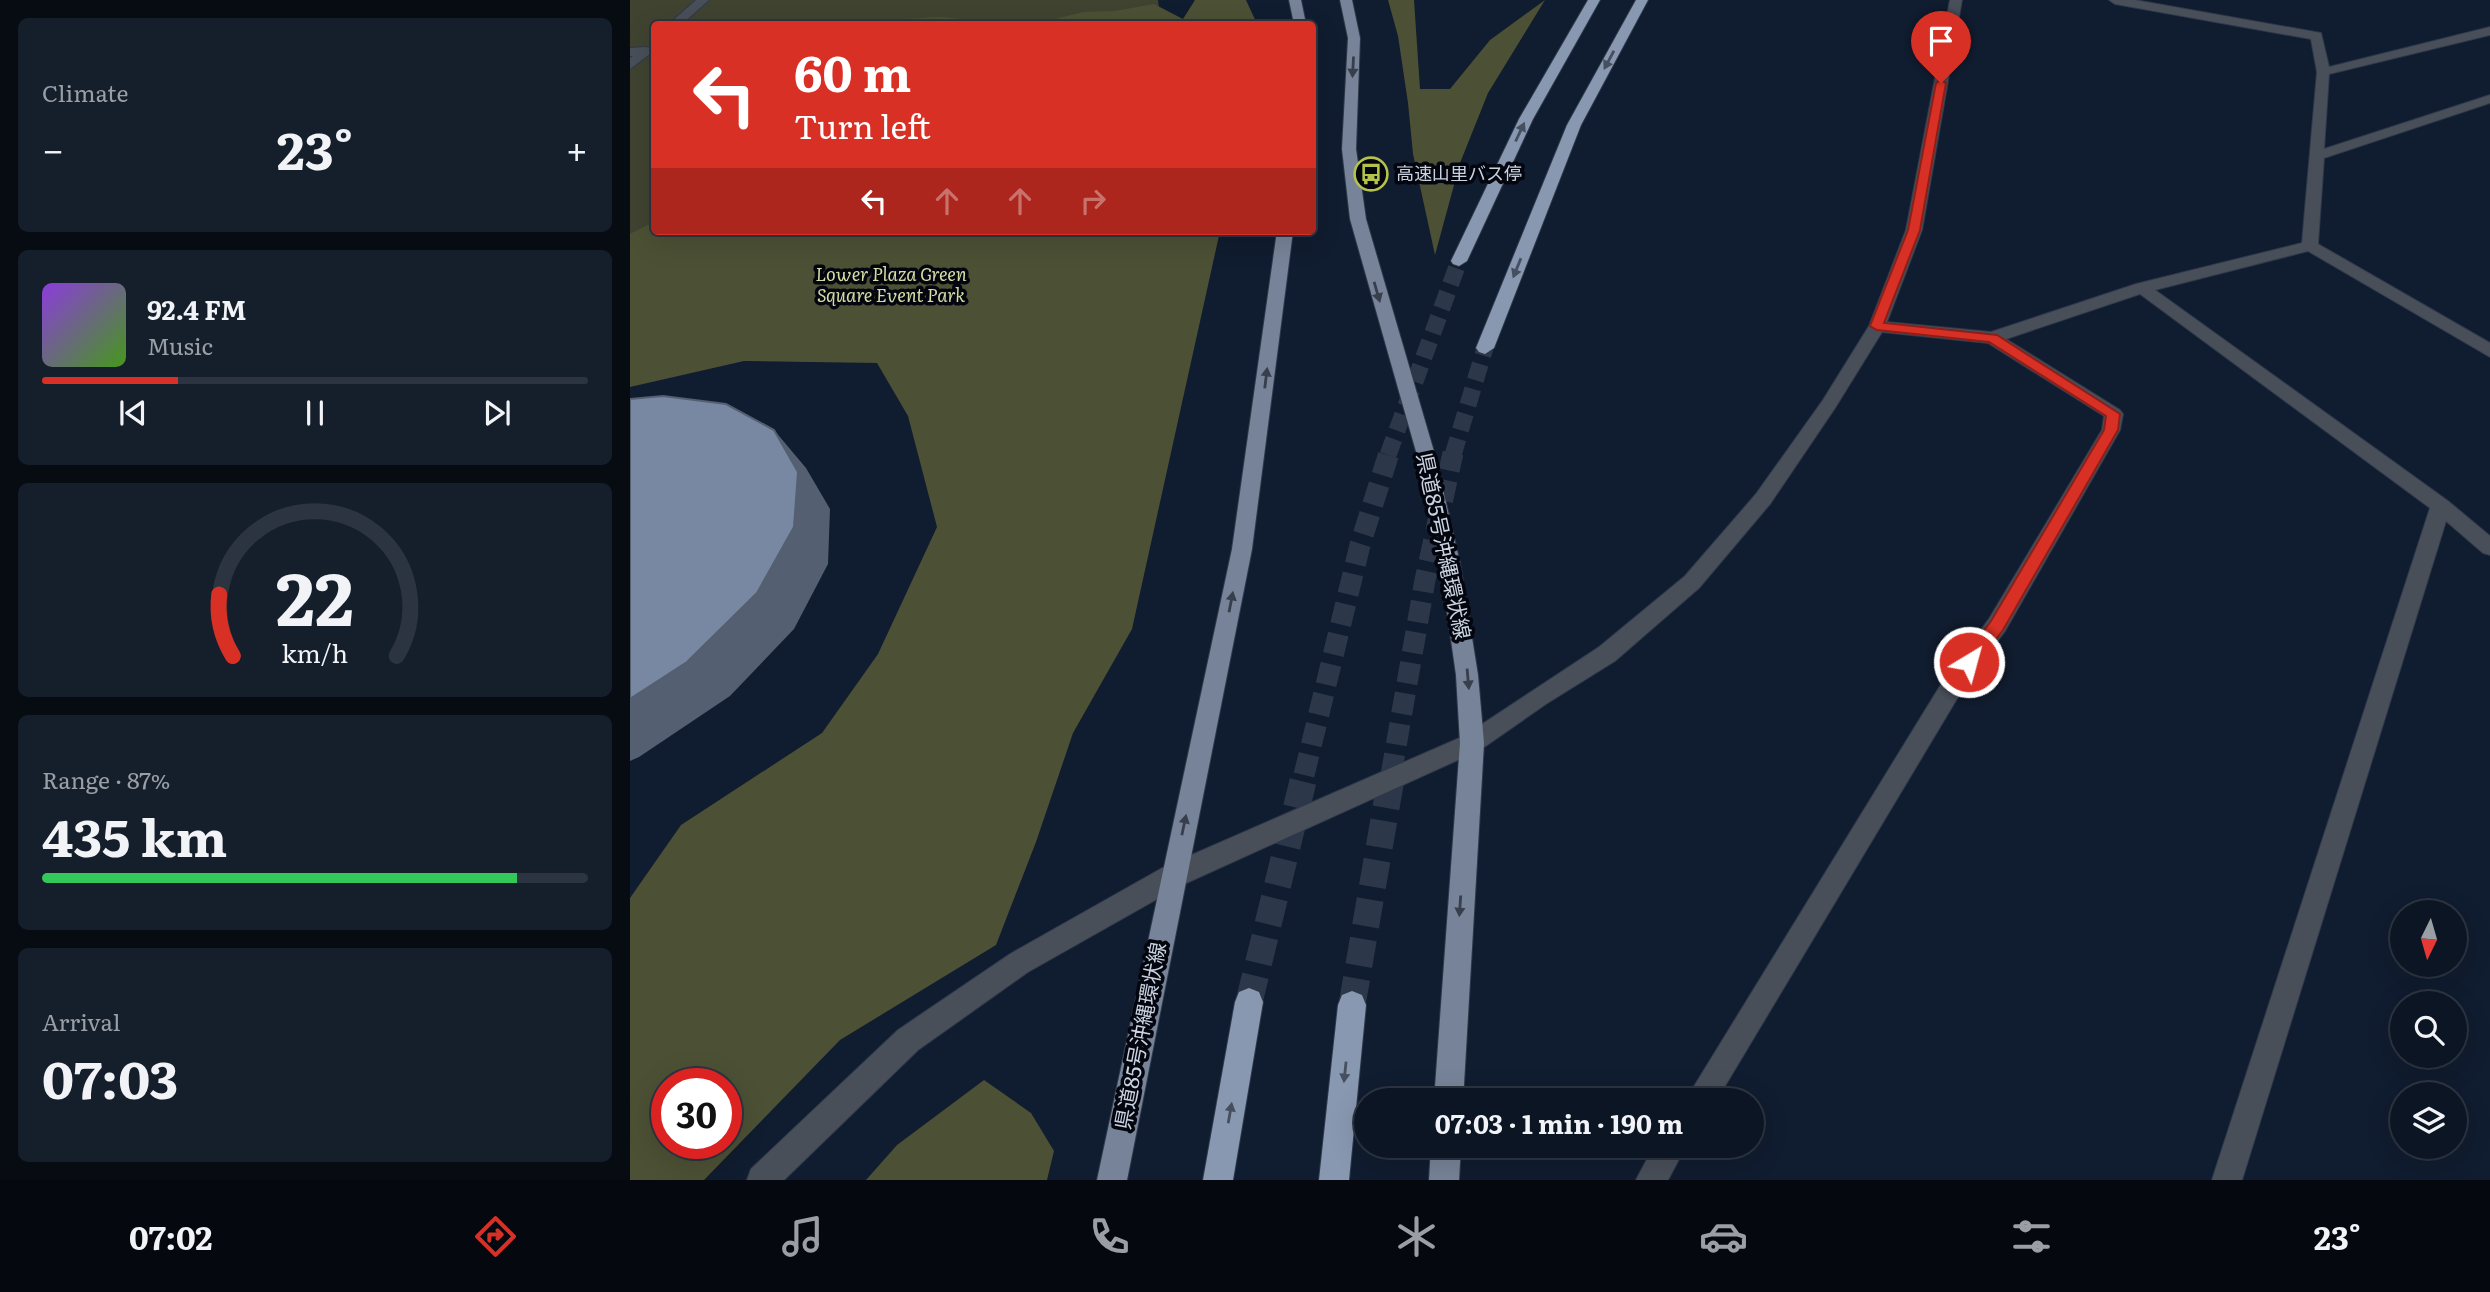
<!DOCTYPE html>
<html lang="en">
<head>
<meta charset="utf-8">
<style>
	body { margin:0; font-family:Literata,"Noto Sans JP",serif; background:#151e2b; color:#f1f3f6; height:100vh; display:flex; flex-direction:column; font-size:26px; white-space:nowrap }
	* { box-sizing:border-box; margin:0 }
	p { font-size:23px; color:#9a9fa6 }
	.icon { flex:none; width:38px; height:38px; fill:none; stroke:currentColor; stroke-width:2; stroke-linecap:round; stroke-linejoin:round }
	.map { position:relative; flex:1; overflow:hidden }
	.drawer { display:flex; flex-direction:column; gap:18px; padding:18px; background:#070c13; width:630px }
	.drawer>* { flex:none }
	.banner { position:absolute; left:21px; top:21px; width:665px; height:214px; border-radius:7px; box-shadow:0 7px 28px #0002,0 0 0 2px #2c3441; background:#d93025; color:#fff; overflow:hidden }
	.needle { width:46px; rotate:185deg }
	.controls { position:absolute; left:1760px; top:900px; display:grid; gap:14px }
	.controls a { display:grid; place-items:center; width:77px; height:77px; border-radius:50%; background:#0c1523; box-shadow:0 7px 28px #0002,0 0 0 2px #2c3441; font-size:35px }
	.speed { position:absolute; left:21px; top:1068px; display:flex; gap:14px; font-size:35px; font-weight:700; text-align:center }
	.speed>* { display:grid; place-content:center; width:91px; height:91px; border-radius:50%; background:#0c1523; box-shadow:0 7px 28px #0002,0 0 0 2px #2c3441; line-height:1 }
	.speed .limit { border:10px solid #d22; background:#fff; color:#111 }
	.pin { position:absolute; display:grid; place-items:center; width:60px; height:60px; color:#fff; margin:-72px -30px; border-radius:50% 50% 50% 0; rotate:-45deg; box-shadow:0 0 7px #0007 }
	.pin .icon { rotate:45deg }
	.me { position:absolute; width:77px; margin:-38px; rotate:37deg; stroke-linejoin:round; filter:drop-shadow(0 0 5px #0008) }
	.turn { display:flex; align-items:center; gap:24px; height:147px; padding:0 28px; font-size:32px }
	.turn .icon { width:91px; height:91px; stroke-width:2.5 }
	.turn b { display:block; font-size:49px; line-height:60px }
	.lanes { display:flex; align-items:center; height:66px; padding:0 28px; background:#0003; justify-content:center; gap:35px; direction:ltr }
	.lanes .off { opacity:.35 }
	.big { font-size:52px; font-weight:700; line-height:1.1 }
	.drawer .widget { flex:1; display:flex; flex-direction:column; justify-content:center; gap:10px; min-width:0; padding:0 24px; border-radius:10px; background:#151e2b }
	.drawer .dial { align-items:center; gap:0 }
	.dial svg { height:182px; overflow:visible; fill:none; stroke:#2c3441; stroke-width:7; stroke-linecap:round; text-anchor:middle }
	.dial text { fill:#f1f3f6; stroke:none }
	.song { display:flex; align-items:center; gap:21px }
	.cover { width:84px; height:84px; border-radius:10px; background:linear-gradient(135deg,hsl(270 70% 55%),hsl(100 70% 35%)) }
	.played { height:7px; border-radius:4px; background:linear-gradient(90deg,#d93025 25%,#2c3441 25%) }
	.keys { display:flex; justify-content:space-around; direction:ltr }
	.heat { display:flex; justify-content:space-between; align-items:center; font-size:38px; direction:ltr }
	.charge { height:10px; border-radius:5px; background:linear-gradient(90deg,#34c759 87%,#2c3441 0) }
	.trip { position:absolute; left:724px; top:1088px; width:410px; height:70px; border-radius:35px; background:#0c1523; box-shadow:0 7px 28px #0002,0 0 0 2px #2c3441; font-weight:700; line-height:70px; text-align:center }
	.dock { display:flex; height:112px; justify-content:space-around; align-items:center; background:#05080e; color:#9a9fa6 }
	.dock .icon { width:49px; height:49px }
	.dock .current { color:#d93025 }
	.dock b { font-size:32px; color:#f1f3f6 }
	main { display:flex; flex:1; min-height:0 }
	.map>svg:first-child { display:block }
	.green { fill:#414331 }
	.forest { fill:#4c5034; fill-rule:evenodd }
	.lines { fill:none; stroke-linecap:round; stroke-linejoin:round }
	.highway-tunnel-far2 { stroke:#2c374a; stroke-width:17; stroke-dasharray:17 9; stroke-linecap:butt }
	.highway-tunnel-far1 { stroke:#2c374a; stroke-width:21; stroke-dasharray:21 10; stroke-linecap:butt }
	.highway-tunnel { stroke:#2c374a; stroke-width:27; stroke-dasharray:27 13; stroke-linecap:butt }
	.minor-casing { stroke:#2e394b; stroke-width:2 }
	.major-casing { stroke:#2e394b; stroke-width:2 }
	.highway-casing { stroke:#2e394b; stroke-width:2 }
	.minor { fill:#494f59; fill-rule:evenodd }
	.major { fill:#778398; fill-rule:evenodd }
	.highway { fill:#8998b1; fill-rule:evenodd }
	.shaded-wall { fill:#545f71 }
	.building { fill:#7888a2; stroke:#545f71; stroke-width:2 }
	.oneway { fill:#464f60 }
	.oneway2 { fill:#373e4c }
	.route { fill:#d93025; stroke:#8d1f18; stroke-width:2 }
	.labels { text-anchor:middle; stroke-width:7; stroke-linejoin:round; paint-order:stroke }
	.far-poi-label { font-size:18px; fill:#cad2e0; stroke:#03060e; text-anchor:start }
	.far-park-label { font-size:18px; font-style:italic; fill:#d4dda5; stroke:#03060e }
	.street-label { font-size:21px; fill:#cad2e0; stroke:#03060e }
</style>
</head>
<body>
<main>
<section class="drawer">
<div class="widget"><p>Climate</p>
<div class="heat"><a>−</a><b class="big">23°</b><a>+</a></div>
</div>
<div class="widget">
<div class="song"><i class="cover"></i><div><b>92.4 FM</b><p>Music</p></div></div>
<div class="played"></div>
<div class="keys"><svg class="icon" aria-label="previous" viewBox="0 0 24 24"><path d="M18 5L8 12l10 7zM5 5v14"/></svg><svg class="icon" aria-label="pause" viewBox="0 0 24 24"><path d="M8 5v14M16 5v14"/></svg><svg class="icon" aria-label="next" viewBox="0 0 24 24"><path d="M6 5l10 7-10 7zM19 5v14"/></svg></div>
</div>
<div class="widget dial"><svg viewBox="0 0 100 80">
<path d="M14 69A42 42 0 1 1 86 69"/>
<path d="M14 69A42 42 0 0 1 8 42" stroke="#d93025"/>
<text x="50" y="56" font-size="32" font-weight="700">22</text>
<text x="50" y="72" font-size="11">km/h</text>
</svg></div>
<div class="widget"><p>Range · 87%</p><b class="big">435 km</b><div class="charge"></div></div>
<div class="widget"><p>Arrival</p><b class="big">07:03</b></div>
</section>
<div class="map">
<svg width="1860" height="1180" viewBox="0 0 1860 1180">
	<rect width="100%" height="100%" fill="#101c2f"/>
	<path class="green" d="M0,0H528L531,24H24V231L0,348Z"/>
	<g class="forest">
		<path d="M565,0H616L627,24H270L273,19L309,17L368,22H413L453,12L485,11L524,4L553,19Z"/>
		<path d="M758,0H784L790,89H820L860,40L915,0L858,93L830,163L805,255L783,154L778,103L768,36Z"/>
		<path d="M24,222V231H590L502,629L443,733L406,842L366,945L210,1040L74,1180H0V898L51,825L192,733L248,654L307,527L278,416L247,363L114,361L0,387V234ZM37,1083H96V1143H37Z"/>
		<path d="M354,1080L401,1113L424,1151L417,1180H236L267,1145Z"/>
	</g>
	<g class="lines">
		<g class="highway-tunnel-far2">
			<path d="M758,455L829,261"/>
			<path d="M823,455L855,348"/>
		</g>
		<g class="highway-tunnel-far1">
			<path d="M674,775L730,545L759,453"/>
			<path d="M761,775L795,580L823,453"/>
		</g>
		<g class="highway-tunnel">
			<path d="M619,1002L675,773"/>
			<path d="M722,1005L762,773"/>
		</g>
		<defs>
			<g id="minor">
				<path d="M66,0H79L52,24H39Z"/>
				<path d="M1320,0H1332L1292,230L1257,322L1361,332L1506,284L1672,243L1687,72L1681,39L1485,4L1479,0H1505L1691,33L1699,67L1860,27V35L1699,74L1694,149L1860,95V103L1694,158L1688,244L1860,343V357L1678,251L1525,290L1818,501L1860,536V555L1853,553L1816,521L1612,1180H1582L1800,508L1510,294L1376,339L1490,410L1493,414L1490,430L1375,631L1334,687L1086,1101H1055L1318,673L1359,619L1472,430L1474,416L1358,343L1252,332L1205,408L1140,504L1069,588L985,661L916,704L850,750L552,885L398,972L288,1050L154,1180H117L121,1169L268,1030L380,954L534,867L834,736L969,647L1055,576L1126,494L1193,400L1239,326L1276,230Z"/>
				<path d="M16,47L20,48V54L0,69V58L3,56H0V48Z"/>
				<path d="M1024,1146H1056L1038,1180H1006Z"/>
			</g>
			<g id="major">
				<path d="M659,0H671L676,24H664Z"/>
				<path d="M710,0H722L730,38L726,149L736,219L805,455L830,563L848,675L854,743L833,1101H804L830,743L826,675L810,563L787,455L720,219L712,149L718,38Z"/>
				<path d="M647,231H663L622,549L497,1180H467L602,549Z"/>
				<path d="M801,1146H831L829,1180H799Z"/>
			</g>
			<g id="highway">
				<path d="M958,0H970L903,119L837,261L829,266L823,264L821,261L889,119Z"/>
				<path d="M1006,0H1018L951,125L864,348L855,354L849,352L846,348L937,125Z"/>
				<path d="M619,988L629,992L633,1002L603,1180H573L605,1002L609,992Z"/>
				<path d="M722,991L732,995L736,1005L719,1180H689L708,1005L712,995Z"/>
			</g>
		</defs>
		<use href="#minor" class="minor-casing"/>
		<use href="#major" class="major-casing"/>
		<use href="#highway" class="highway-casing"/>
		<use href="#minor" class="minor"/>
		<use href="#major" class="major"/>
		<use href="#highway" class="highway"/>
	</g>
	<path class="shaded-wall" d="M144,430L176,468L200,509L198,564L164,629L100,696L9,757L0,761V699Z"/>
	<path class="building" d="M33,396L96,404L144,430L168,472L164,527L127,593L57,662L0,699V399Z"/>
	<defs><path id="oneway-solid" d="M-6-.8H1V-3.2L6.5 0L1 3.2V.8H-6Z" transform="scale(1.75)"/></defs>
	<g class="oneway">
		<use href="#oneway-solid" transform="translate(979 60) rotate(118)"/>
		<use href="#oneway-solid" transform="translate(890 132) rotate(-65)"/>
		<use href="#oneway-solid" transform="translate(887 268) rotate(112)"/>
		<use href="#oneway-solid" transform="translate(715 1072) rotate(96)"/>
		<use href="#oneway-solid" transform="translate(600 1113) rotate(-80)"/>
	</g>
	<g class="oneway2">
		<use href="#oneway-solid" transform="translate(723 67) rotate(93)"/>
		<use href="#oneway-solid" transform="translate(747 292) rotate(74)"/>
		<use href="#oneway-solid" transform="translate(636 378) rotate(-83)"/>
		<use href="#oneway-solid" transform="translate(601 602) rotate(-79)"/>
		<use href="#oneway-solid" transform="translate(838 679) rotate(85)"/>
		<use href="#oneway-solid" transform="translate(554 825) rotate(-78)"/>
		<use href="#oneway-solid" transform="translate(830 906) rotate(94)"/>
	</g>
	<path class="route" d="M1311,80L1316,83L1290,230L1254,323L1367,335L1490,414L1488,430L1373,630L1345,667H1334L1331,662L1334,657L1361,621L1474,430L1476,416L1359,342L1247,330L1240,326L1278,230L1306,83Z"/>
	<defs>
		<symbol id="bus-ring" viewBox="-11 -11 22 22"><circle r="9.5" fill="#03060e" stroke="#b5c249" stroke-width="1.5"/><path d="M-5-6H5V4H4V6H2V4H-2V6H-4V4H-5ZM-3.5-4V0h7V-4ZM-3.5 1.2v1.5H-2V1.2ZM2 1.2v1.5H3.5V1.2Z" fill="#b5c249"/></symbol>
	</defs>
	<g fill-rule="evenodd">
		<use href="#bus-ring" x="722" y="155" width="38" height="38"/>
	</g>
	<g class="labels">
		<g class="far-poi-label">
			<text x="766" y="180">高速山里バス停</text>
		</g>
		<g class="far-park-label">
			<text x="261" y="281">Lower Plaza Green<tspan x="261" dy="21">Square Event Park</tspan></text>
		</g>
		<g class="street-label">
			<text transform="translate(813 546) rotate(78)" y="7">県道85号沖縄環状線</text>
			<text transform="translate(511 1036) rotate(-79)" y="7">県道85号沖縄環状線</text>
		</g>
	</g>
</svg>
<div class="controls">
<a><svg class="needle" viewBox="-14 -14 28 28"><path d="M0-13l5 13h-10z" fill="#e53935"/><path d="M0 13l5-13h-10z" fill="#9a9fa6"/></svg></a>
<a><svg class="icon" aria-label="search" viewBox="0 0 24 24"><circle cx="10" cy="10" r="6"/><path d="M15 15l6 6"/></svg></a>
<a><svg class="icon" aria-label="layers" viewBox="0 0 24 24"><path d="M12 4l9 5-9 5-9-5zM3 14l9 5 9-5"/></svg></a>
</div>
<div class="speed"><div class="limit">30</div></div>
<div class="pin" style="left:1311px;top:83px;background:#d93025"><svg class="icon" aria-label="arrive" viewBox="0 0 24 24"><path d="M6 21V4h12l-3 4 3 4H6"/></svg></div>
<svg class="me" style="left:1339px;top:662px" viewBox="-20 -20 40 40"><circle r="17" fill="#d93025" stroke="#fff" stroke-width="3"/><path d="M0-11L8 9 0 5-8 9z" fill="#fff"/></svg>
<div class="trip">07:03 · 1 min · 190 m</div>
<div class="banner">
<div class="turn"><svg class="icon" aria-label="left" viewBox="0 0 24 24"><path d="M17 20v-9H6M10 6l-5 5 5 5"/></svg><div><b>60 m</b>Turn left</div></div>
<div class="lanes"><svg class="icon" aria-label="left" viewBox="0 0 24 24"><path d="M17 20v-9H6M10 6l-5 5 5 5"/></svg><svg class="icon off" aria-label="ahead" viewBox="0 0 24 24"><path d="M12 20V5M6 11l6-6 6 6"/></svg><svg class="icon off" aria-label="ahead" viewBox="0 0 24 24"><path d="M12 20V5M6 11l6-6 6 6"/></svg><svg class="icon off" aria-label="right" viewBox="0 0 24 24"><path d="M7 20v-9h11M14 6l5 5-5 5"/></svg></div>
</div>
</div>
</main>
<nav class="dock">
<b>07:02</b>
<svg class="icon current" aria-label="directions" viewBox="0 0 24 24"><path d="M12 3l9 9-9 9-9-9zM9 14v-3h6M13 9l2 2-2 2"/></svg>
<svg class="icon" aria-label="music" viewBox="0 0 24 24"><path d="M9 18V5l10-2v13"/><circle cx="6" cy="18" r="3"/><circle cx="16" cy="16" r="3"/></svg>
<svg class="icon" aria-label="phone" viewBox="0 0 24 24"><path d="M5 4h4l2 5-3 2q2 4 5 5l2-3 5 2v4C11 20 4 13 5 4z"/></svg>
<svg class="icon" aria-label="climate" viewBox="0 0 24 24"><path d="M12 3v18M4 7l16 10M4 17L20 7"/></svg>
<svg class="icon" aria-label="car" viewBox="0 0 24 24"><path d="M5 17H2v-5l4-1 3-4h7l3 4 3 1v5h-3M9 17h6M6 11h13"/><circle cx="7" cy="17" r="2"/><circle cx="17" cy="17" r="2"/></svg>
<svg class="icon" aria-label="filters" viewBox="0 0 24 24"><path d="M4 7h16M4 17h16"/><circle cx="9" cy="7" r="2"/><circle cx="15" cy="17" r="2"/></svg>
<b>23°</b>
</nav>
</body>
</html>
